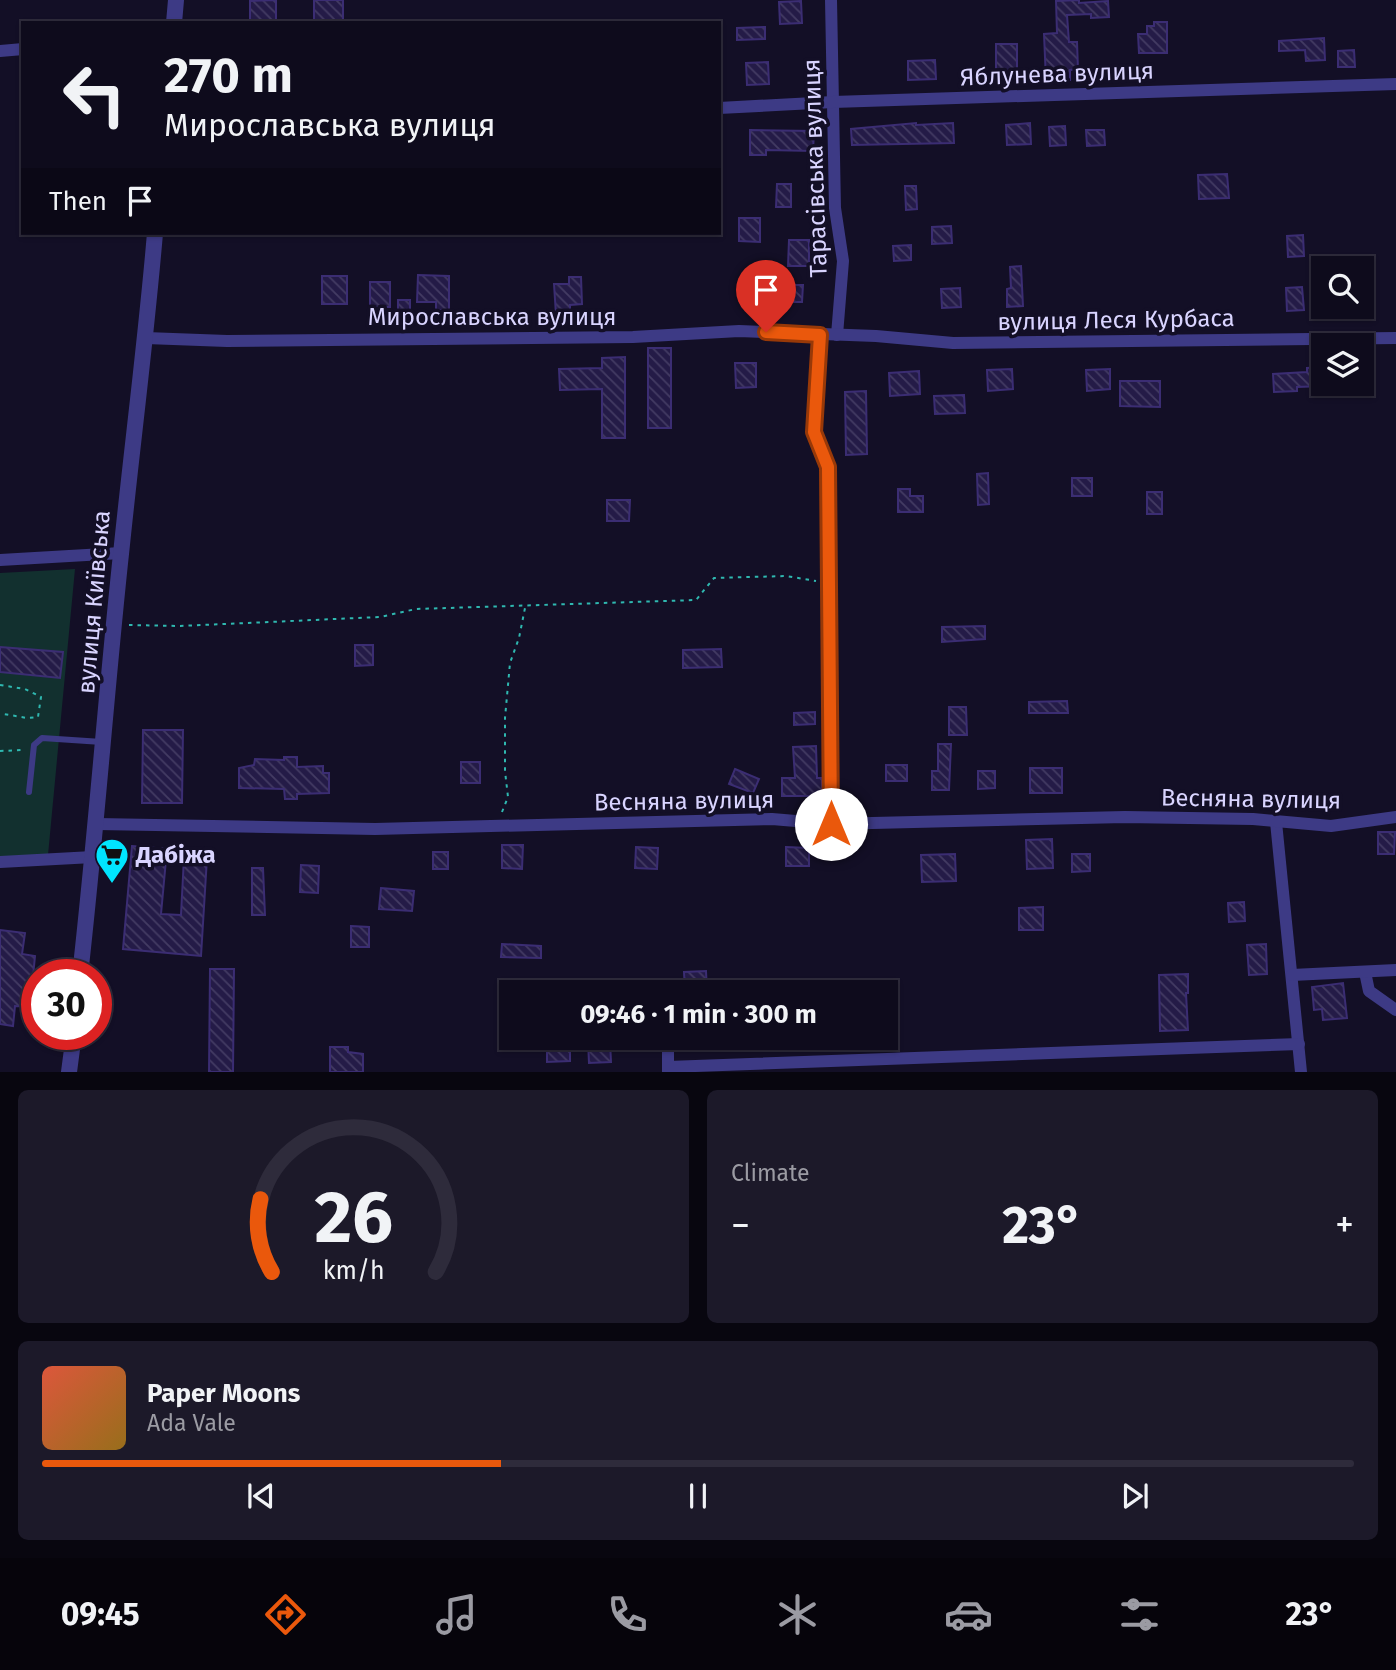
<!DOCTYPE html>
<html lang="en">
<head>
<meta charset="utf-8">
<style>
	body { margin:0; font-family:"Fira Sans",sans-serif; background:#1c1929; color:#f1f3f6; height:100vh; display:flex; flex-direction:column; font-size:26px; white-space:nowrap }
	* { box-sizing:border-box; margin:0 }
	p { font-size:23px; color:#9b9ba3 }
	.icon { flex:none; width:38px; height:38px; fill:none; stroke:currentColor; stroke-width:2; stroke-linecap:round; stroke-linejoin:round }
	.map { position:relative; height:1072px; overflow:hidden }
	.drawer { display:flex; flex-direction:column; gap:18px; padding:18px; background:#08060f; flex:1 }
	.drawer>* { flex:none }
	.banner { position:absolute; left:21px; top:21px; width:700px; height:214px; border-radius:0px; box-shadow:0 2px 5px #0004,0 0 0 2px #2e2b3b; background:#0e0b1c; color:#f1f3f6; overflow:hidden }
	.controls { position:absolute; left:1311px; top:256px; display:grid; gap:14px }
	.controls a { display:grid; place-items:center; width:63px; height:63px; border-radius:0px; background:#0e0b1c; box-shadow:0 2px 5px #0004,0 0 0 2px #2e2b3b; font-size:35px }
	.speed { position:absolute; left:21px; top:959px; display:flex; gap:14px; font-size:35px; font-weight:700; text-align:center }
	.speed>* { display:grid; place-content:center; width:91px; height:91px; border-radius:50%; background:#0e0b1c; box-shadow:0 2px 5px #0004,0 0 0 2px #2e2b3b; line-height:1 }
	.speed .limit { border:10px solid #d22; background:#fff; color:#111 }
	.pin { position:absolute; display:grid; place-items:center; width:60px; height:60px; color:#fff; margin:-72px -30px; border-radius:50% 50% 50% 0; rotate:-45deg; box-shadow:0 0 7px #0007 }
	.pin .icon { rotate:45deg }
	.me { position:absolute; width:77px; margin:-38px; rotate:0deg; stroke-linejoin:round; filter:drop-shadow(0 0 5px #0008) }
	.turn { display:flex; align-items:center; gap:24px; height:147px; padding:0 28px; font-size:32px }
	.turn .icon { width:91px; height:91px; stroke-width:2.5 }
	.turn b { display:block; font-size:49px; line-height:60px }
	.then { display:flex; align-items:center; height:66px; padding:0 28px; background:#0003; gap:14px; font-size:26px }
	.big { font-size:52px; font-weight:700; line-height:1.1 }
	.drawer .widget { flex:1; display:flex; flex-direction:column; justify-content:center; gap:10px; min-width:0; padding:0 24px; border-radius:10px; background:#1c1929 }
	.drawer .dial { align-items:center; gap:0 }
	.dial svg { height:182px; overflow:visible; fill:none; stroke:#2e2b3b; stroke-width:7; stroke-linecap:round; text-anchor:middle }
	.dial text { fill:#f1f3f6; stroke:none }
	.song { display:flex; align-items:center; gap:21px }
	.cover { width:84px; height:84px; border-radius:10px; background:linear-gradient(135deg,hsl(10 70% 55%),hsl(40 70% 35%)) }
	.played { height:7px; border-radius:4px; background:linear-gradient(90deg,#ea580c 35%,#2e2b3b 35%) }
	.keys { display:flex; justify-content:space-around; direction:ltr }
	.heat { display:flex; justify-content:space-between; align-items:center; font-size:38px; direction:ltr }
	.drawer .tiles { flex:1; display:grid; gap:18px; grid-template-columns:1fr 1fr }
	.widget:last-child { grid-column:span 2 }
	.trip { position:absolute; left:499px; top:980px; width:399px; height:70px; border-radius:0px; background:#0e0b1c; box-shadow:0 2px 5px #0004,0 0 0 2px #2e2b3b; font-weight:700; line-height:70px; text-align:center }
	.tab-bar { display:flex; height:112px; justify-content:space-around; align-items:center; background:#06040b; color:#9b9ba3 }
	.tab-bar .icon { width:49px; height:49px }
	.tab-bar .current { color:#ea580c }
	.tab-bar b { font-size:32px; color:#f1f3f6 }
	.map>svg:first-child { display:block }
	.green { fill:#12302f }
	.building { fill:url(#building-back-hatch); stroke:#3b2d73; stroke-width:2 }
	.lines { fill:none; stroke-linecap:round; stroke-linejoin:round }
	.path { stroke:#2fb8b0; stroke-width:2; stroke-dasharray:3.5 5; stroke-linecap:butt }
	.service { stroke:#3d3a85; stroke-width:6 }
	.minor { stroke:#3d3a85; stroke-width:12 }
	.tertiary { stroke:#3d3a85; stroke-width:16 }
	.route-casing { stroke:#983908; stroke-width:18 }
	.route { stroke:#ea580c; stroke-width:12 }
	.labels { text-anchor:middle; stroke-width:7; stroke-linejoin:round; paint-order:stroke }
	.street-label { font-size:24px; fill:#d9d4ff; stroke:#130f26 }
	.poi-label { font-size:24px; font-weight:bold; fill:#d9d4ff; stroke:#130f26; text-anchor:start }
</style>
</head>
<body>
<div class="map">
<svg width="1396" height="1072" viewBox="0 0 1396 1072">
	<defs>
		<pattern id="building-back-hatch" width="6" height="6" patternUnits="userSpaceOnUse" patternTransform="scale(1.75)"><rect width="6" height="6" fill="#241b47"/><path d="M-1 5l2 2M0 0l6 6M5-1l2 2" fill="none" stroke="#433b63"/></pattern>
	</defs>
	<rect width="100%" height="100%" fill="#130f26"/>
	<path class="green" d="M75,569L48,855L0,857V573Z"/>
	<g class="building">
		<path d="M276,0V23H250V1Z"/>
		<rect x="314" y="0" width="29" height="23"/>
		<path d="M1079,0V3L1108,1L1109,17L1091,18V14L1067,15L1069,42H1077L1078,69L1070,70V80L1046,81L1044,34L1057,33L1056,1Z"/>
		<path d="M801,1L802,23L780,24L779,2Z"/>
		<path d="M1154,22H1167V53H1139L1138,34H1147V26H1154Z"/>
		<path d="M765,27V39L737,40V28Z"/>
		<path d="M1324,38L1325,60L1306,61L1305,50L1279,51V41Z"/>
		<rect x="996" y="44" width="21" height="30"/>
		<path d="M1354,50L1355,67H1338V51Z"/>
		<path d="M935,60L936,79L908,80V61Z"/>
		<path d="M768,62L769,84L747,85L746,63Z"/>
		<path d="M916,123V125L953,123L954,143L852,145L851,129Z"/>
		<path d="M1030,123L1031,144L1007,145L1006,125Z"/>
		<path d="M1065,126L1066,145L1050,146L1049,127Z"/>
		<path d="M750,130L814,131L813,151L766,150V155H750Z"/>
		<path d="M1086,130H1104L1105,145L1087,146Z"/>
		<path d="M1227,174L1229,198L1199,199L1198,175Z"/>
		<path d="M777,184H791V207H776Z"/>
		<path d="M905,186H916L917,209L906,210Z"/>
		<path d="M739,218H760V242L739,241Z"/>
		<path d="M951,226L952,243L932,244V227Z"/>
		<path d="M1303,235L1304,256L1288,257L1287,236Z"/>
		<path d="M789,240H809V266H788Z"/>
		<path d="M911,245V260L894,261L893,246Z"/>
		<path d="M1021,266L1023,306L1007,307V289L1011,288L1010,267Z"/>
		<path d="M418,275L449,276V310H436V302H417Z"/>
		<rect x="322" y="276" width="25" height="28"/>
		<path d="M569,277H581L582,304L570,305V315H556L554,284H569Z"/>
		<rect x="370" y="282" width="20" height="25"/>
		<path d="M786,285H803L802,302H786Z"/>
		<path d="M1302,287L1304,310L1287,311L1286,288Z"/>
		<path d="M960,288L961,307L942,308L941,289Z"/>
		<rect x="398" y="300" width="12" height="25"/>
		<rect x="648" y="348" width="23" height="80"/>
		<path d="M625,357V438H602V389L560,390L559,369L602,368V358Z"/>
		<path d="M735,363H756V387L736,388Z"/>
		<path d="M1323,367V386L1297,387V391L1274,392L1273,374L1307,372V368Z"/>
		<path d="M1012,369L1013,389L988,391L987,370Z"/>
		<path d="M1110,369V389L1087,391L1086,370Z"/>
		<path d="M919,371L920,394L890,396L889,373Z"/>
		<path d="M1120,381H1160V407L1120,406Z"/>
		<path d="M866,391L867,454L846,455L845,392Z"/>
		<path d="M964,395L965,413L935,414L934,396Z"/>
		<path d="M988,473L989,504L978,505L977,474Z"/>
		<rect x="1072" y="478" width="20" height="18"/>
		<path d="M898,489H910V496H923V512H898Z"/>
		<rect x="1147" y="492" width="15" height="22"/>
		<path d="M607,500H630L629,521H607Z"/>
		<path d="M985,626V639L942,642V627Z"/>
		<path d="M355,645H373V665L355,666Z"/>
		<path d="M0,647L63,652L60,678L0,672Z"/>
		<path d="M721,649L722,667L683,668V650Z"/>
		<path d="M1067,701L1068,713H1029V702Z"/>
		<path d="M949,707H966L967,735H949Z"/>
		<path d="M815,712V724L794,725V713Z"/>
		<path d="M143,730H183L182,803H142Z"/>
		<path d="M938,744H951L949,790H932V771H938Z"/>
		<path d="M816,746L817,778H822V796H782V778H795L793,747Z"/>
		<path d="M284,757H297V767L323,766V773H329V793L297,794V799H285L284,789L239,788V768L254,765L255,759L284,760Z"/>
		<rect x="461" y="762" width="19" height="21"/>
		<rect x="886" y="765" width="21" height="16"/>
		<rect x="1030" y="768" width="32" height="25"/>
		<path d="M735,769L759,779L753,793L729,784Z"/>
		<path d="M978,771H995V788L978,789Z"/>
		<path d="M1378,832H1395L1394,854H1378Z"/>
		<path d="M1052,839L1053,868L1027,869L1026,840Z"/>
		<path d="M502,845H523L522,869L502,868Z"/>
		<path d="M132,846L167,849L161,914L181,915L184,857L207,858L201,956L123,949Z"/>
		<path d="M636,847L658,848L657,869L635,868Z"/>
		<path d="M786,847L809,848V866H786Z"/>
		<rect x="433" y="852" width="15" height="17"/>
		<path d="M955,854L956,881L922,882L921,855Z"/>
		<path d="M1072,854H1090V871L1072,872Z"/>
		<path d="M301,865L319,866L318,893L300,892Z"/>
		<path d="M252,868H263L265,915H252Z"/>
		<path d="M381,888L414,891L412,911L379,909Z"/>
		<path d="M1244,902L1245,921L1229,922L1228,903Z"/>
		<path d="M1043,907V930H1019V908Z"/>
		<path d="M351,926L369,927V947H351Z"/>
		<path d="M0,930L25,933L22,954L35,956L30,1007L15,1006L13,1026L0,1024Z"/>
		<path d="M502,944L541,946V958L501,957Z"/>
		<path d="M1266,944L1267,974L1249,975L1247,945Z"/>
		<path d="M210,969H234L233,1072H209Z"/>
		<path d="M706,971L707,992H685L684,972Z"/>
		<path d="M1188,974V993H1186L1188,1030L1160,1031L1159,975Z"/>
		<path d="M1343,983L1347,1018L1323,1020L1322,1009L1314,1010L1312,987Z"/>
		<path d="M588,1041H610L611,1062L589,1063Z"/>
		<path d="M547,1044H570V1061L547,1062Z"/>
		<path d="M330,1047H348V1052L363,1054V1072H330Z"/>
	</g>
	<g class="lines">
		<g class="path">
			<path d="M129,625L180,626L380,617L416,609L696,600L714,578L786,576L816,581"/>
			<path d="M0,685L25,689L41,697L38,717L27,718L4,714"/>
			<path d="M0,751L23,750"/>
			<path d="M502,812L508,797L505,771V718L510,663L519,638L525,608"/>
		</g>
		<path class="service" d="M29,792L34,745L42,738L102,742"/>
		<g class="minor">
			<path d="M831,0L835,208L843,261L837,335"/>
			<path d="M0,51L23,49"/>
			<path d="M719,108L833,102L1396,84"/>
			<path d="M820,335L814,432L828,467L831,824"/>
			<path d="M146,338L227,341L633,337L739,331L876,336L953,343L1396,338"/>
			<path d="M0,560L121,553"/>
			<path d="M1276,822L1301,1072"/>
			<path d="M97,824L375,829L772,819L831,824L1125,817L1253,819L1331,826L1396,817"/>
			<path d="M0,862L93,857"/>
			<path d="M1365,972L1369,991L1396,1010"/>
			<path d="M1292,975L1396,970"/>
			<path d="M668,1067L1299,1044"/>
			<path d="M668,1072V1038"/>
		</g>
		<g class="tertiary">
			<path d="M174,23L176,0"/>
			<path d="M80,975C96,834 106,694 121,554C132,446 146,340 155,233"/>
			<path d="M69,1072L74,1034"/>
		</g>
	</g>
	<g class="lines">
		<defs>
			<path id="route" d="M766,332L820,335L814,432L828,467L831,824"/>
		</defs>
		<use href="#route" class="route-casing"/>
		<use href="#route" class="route"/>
	</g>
	<defs>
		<symbol id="supermarket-pin" viewBox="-11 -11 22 30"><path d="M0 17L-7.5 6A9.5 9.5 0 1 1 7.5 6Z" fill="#00e5ff" stroke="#130f26"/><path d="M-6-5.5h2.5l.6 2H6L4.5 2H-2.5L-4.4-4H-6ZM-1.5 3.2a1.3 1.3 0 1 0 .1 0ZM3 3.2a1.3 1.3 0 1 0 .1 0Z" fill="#111"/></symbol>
	</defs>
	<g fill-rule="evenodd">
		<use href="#supermarket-pin" x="93" y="836" width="38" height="52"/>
	</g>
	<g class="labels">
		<g class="street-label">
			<text transform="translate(1057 74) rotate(-2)" y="8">Яблунева вулиця</text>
			<text transform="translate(815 168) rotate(-92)" y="8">Тарасівська вулиця</text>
			<text x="492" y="325">Мирославська вулиця</text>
			<text transform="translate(1116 320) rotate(-1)" y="8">вулиця Леся Курбаса</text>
			<text transform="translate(94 602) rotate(-85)" y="8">вулиця Київська</text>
			<text transform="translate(1251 799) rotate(1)" y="8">Весняна вулиця</text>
			<text transform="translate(684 801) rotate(-1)" y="8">Весняна вулиця</text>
		</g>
		<g class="poi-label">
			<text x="136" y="863">Дабіжа</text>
		</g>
	</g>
</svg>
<div class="controls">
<a><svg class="icon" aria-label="search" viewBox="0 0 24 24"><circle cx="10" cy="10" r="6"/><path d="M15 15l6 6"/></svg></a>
<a><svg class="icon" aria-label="layers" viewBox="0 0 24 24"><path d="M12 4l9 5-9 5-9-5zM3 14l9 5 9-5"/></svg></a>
</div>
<div class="speed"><div class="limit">30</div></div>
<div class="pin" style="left:766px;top:332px;background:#d93025"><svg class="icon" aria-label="arrive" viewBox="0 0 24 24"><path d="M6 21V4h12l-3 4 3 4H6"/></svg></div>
<svg class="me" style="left:831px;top:824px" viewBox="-20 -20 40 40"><circle r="19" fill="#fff"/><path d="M0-13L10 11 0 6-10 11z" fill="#ea580c"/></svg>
<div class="trip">09:46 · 1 min · 300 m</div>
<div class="banner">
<div class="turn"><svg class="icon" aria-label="left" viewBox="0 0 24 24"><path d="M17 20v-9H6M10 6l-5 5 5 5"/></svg><div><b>270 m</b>Мирославська вулиця</div></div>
<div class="then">Then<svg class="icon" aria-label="arrive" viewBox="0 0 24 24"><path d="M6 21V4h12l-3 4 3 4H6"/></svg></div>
</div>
</div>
<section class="drawer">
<div class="tiles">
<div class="widget dial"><svg viewBox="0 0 100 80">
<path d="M14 69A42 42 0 1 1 86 69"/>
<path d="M14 69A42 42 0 0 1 9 37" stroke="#ea580c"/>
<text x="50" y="56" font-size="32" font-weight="700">26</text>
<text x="50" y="72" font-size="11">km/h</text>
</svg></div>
<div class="widget"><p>Climate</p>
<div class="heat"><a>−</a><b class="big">23°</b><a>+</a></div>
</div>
<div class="widget">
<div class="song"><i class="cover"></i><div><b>Paper Moons</b><p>Ada Vale</p></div></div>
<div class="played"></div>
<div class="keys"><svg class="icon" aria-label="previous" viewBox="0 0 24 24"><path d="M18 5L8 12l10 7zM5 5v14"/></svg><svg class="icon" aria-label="pause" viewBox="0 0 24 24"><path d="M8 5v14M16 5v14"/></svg><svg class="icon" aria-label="next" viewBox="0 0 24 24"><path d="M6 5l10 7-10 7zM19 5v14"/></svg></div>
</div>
</div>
</section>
<nav class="tab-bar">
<b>09:45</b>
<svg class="icon current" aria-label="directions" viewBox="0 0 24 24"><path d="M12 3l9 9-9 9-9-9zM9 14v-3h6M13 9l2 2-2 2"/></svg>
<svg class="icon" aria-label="music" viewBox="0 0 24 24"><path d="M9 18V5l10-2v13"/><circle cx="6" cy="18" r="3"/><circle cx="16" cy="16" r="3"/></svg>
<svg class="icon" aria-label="phone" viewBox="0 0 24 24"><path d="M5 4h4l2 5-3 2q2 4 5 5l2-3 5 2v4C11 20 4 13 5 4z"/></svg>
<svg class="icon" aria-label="climate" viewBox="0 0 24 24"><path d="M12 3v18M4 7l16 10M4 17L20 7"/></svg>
<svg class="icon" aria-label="car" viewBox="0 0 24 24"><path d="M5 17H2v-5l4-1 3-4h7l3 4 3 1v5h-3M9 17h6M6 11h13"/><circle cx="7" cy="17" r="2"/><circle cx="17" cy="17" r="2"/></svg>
<svg class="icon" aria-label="filters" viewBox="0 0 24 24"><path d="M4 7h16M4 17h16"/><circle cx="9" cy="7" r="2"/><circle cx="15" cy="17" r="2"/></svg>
<b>23°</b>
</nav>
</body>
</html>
